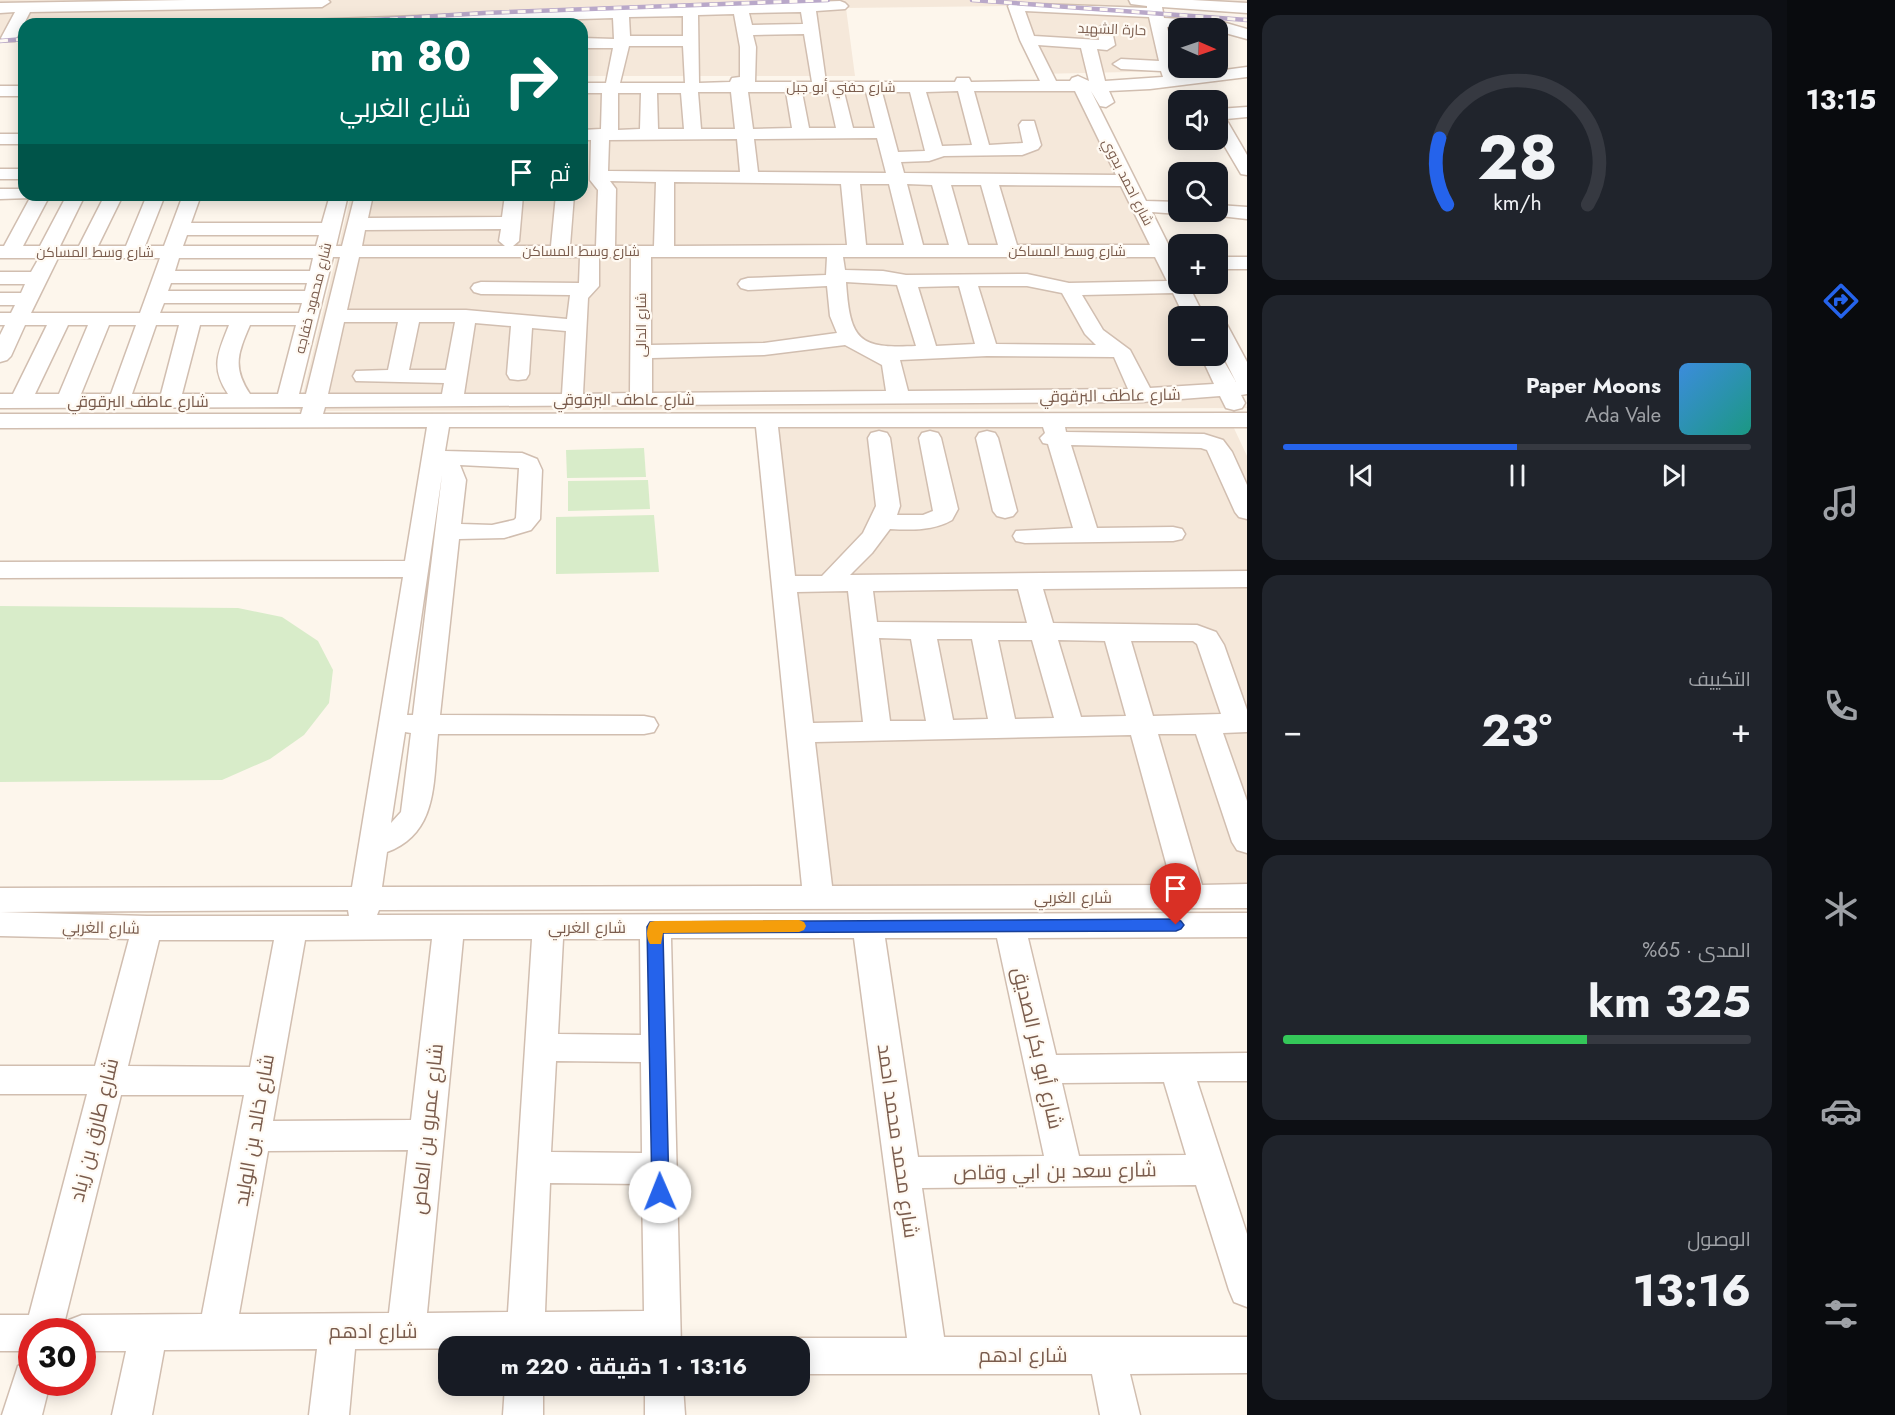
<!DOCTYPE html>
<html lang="ar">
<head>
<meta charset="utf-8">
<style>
	body { margin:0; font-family:Jost,Cairo,sans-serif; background:#20242c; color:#f1f3f6; direction:rtl; height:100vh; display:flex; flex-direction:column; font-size:22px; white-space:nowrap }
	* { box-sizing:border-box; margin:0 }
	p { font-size:20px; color:#9ea1a6 }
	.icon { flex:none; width:33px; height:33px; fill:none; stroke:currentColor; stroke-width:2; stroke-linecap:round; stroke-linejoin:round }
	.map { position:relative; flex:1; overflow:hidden; direction:ltr }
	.details { display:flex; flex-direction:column; gap:15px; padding:15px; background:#0d0f14; width:540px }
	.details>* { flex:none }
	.guide { position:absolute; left:18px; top:18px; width:570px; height:183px; border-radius:18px; box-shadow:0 3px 15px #0003; direction:rtl; background:#00695c; color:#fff; overflow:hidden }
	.needle { width:39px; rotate:92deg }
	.fabs { position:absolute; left:1168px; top:18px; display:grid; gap:12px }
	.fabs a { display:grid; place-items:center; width:60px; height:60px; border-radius:12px; background:#171b24; box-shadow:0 3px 15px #0003; font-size:30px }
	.speed { position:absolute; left:18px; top:1318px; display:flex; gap:12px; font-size:30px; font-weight:700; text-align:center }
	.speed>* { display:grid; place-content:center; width:78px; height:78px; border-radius:50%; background:#171b24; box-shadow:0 3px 15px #0003; line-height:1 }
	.speed .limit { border:9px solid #d22; background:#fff; color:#111 }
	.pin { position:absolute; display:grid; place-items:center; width:51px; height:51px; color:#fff; margin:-62px -26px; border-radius:50% 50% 50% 0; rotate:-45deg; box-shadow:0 0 6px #0007 }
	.pin .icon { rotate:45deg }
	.me { position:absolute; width:66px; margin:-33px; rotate:359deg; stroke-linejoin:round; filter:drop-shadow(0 0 4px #0008) }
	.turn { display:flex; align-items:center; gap:21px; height:126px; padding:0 18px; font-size:27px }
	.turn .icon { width:78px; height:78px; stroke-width:2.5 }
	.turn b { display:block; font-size:42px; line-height:51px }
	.then { display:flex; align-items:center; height:57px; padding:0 18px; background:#0003; gap:12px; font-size:22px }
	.big { font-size:45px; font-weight:700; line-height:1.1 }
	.details .card { flex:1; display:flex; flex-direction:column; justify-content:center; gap:9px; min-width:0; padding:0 21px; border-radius:18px; background:#20242c }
	.details .dial { align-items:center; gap:0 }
	.dial svg { height:156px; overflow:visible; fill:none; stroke:#363941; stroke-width:7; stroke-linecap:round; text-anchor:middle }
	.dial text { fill:#f1f3f6; stroke:none }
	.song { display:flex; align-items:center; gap:18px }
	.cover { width:72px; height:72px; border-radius:9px; background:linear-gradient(135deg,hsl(210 70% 55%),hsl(170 70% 35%)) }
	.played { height:6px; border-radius:3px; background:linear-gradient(90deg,#2563eb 50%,#363941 50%) }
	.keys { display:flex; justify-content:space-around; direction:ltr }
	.heat { display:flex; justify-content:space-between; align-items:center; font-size:33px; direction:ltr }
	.charge { height:9px; border-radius:4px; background:linear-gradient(90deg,#34c759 65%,#363941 0) }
	.trip { position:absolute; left:438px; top:1336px; width:372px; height:60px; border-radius:18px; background:#171b24; box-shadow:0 3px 15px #0003; font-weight:700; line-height:60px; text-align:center; direction:rtl }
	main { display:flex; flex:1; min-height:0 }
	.tab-bar { display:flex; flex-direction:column; width:108px; justify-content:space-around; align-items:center; background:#090b0e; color:#9ea1a6 }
	.tab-bar .icon { width:42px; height:42px }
	.tab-bar .active { color:#2563eb }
	.tab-bar b { font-size:27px; color:#f1f3f6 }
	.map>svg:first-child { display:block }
	.residential { fill:#f5e8da }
	.green { fill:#d8ecc9 }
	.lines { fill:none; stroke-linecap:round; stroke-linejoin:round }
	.minor-casing { stroke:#d1beb0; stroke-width:3 }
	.minor { fill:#fff; fill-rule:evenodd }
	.rail-casing { stroke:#b9a8c9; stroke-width:4.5 }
	.rail { stroke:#fffaf3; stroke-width:3; stroke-dasharray:8; stroke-linecap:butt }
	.route { fill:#2563eb; stroke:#184099; stroke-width:1.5 }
	.slow { fill:#f59e0b }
	.labels { text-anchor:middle; stroke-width:4.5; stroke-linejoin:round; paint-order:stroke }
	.far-street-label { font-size:14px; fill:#7a5c4d; stroke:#fffaf3 }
	.street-label { font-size:16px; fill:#7a5c4d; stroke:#fffaf3 }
	.near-street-label { font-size:20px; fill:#7a5c4d; stroke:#fffaf3 }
</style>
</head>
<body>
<main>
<nav class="tab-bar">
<b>13:15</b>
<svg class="icon active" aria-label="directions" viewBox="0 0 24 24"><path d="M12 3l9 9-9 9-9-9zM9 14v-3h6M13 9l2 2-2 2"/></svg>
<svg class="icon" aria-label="music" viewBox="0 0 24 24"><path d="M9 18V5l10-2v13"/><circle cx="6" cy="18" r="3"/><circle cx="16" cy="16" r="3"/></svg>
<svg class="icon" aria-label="phone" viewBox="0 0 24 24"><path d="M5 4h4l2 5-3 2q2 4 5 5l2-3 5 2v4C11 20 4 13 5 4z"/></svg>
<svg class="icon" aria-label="climate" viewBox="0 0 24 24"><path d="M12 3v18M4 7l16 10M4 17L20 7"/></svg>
<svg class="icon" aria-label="car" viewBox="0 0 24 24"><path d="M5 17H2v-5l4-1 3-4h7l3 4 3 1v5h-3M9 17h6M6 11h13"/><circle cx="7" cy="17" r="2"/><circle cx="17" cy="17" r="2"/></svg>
<svg class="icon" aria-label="filters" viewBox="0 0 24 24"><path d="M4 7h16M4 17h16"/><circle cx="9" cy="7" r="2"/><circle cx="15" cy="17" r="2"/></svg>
</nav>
<section class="details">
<div class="card dial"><svg viewBox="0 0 100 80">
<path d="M14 69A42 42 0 1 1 86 69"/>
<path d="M14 69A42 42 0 0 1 10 35" stroke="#2563eb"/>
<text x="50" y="56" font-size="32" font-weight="700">28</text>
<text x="50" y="72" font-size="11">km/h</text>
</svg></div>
<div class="card">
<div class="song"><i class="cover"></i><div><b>Paper Moons</b><p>Ada Vale</p></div></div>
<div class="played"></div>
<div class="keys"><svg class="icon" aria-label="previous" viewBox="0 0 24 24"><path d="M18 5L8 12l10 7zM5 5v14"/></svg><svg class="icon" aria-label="pause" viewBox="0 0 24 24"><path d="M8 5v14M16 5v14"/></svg><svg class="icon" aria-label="next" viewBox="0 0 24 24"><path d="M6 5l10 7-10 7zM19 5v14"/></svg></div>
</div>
<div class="card"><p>التكييف</p>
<div class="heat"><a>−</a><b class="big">23°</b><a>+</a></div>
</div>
<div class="card"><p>المدى · 65%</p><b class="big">325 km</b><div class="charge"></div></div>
<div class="card"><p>الوصول</p><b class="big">13:16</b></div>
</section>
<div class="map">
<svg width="1247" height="1415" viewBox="0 0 1247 1415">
	<rect width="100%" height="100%" fill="#fdf6ec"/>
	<g class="residential">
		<path d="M0,0H1247V13L1159,6L1173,71L1038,74L1008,6L846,8L855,76H582V24H24V38L0,39Z"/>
		<path d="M582,85H1076L1179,284H1187L1203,316H1179V356H1218V349L1247,408L299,411L351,195H582Z"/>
		<path d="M759,424H1232L1247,456V890L811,891Z"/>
	</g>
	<g class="green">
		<path d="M644,448L646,477L567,478L566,450Z"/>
		<path d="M648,480L650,509L568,511V481Z"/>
		<path d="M654,515L659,572L556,574V517Z"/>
		<path d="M0,606L238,608L282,617L318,641L333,670L329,703L304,735L270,759L222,780L0,782Z"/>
	</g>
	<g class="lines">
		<defs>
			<g id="minor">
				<path d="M187,0H328L330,2L322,7L30,12L15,41H3L1,38L15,12L0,13V3Z"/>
				<path d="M1129,0H1192L1247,3V13L1162,7L1164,18L1219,21L1247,29V39L1218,31V28L1167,27L1179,76L1247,67V77L1150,89L1109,91L1114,102L1106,107L1100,106L1091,91L1146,201L1179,202V212H1186L1179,214L1152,212L1179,266V284H1188L1204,316H1184L1173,293L1082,295L1103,330L1130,350L1150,388L1214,384L1201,356H1218V351L1236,382L1218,346V319L1225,321L1247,362V394L1241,395L1245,403L1242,408L1234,410L1226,408L1220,396L1142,402L325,407L323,414L1247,413V427H1065L1066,432L1204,434L1223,440L1232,452L1247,485V519L1239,517L1235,512L1207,450L1201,448L1071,445L1097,528L1173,527L1182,529L1185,534L1182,539L1173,541L1025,543L1016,541L1013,536L1016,531L1073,528L1048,444L1043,443L1040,438L1045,433L1043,427H778L795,576H822L863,533L876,506L868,438L871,433L879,431L887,433L890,438L900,506L897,515H923L933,511L919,438L922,433L930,431L938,433L941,438L958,509L952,520C933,531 911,530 890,529L872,553L850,575L1247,571V587L1043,589L1053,623L1197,625L1216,632L1224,645L1247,710V732L1223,733L1247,801V853L1237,850L1232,842L1196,734H1158L1202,885L1247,884V908L379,910L377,915L1247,913V937L1028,938L1056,1055L1247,1053V1081H1197L1247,1234V1307L1234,1302L1229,1290L1196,1185L922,1188L944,1337H1247V1373L1130,1374L1140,1415H1100L1092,1374H800V1347H785L787,1343L800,1338H907L854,938H671L681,1347L355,1349L349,1415H309L317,1349L164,1350L152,1415H112L126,1351H82V1332H64L69,1320L82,1315L202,1314L244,1095H121L62,1332H32V1351H0V1315H29L87,1094H0V1066H95L129,939L0,936V912L147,916H349L348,910L0,912V888L352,887L403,577L0,578V562L405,561L427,427L0,428V414H301L303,407L0,408V394H13L47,325H25L11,356L7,360L0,362V335L5,325H0V313H11L15,305H0V293H21L25,284H0V272H31L39,258H0V246H4L30,198L0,199V189H24V195H50L23,246H40L67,195H85L60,246H79L105,195H123L98,246H126L147,195H165L145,246H164L183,195H201L191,223H322L330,195H348L336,246H342L355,195H373L368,218L502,217L505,195H523L519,241L513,246H551L556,195H574L570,246H596L598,190L590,180L591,140H582V130L601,129L602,93H582V83H606L613,48H582V38L614,39L613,18L423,24H304L306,20L840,1L845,3L848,6L845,9L816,11L826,82H955L957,78H969L971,82L1040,81L1020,40L1008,6L1011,3L1147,8V6L1131,4ZM1025,11L1149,17L1159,61L1121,59L1113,64L1121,69L1161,71L1163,77L1105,81L1097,49L1107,50L1115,45L1111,26H1101L1098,29L1099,40L1034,36ZM801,12L803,24L752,25L749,13ZM734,14L740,47V77L732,78L730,82L699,83L698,15ZM683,16V36H630L629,17ZM804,34L812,82H755L756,47L753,35ZM1038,45L1081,48L1089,81L1078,76L1072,78L1070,81H1056ZM629,46H683L685,83H620ZM958,91L972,145L942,146L926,92ZM974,91H1075L1116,175L904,173L901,162L929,161L944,156L1022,155L1038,149L1041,145L1034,121H1022L1019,125L1023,143L989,145ZM698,92H731L735,129H701ZM748,92H786L792,128L753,129ZM802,92H828L836,128H809ZM844,92H866L875,128H853ZM882,92H910L925,151L898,152ZM618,93H641L640,129L618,130ZM657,93H681L684,129H658ZM877,138L886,173L758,172L754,139ZM737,139L740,172L608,171L609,140ZM610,181L656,182L654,246H615L616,189ZM674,182L841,184L847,245L674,246ZM860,184H889L904,245H866ZM907,184L932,185L949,245H923ZM951,185H981L998,245H968ZM999,185L1121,186L1150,245H1017ZM501,229L499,241L505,246H362L365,230ZM187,235H319L316,246H183ZM333,257H340L306,394H299ZM359,257H580L579,283L481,282L474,284L471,288L474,292L481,294L570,295L567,319L466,310H347ZM599,257H631L630,393L583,394L588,298L599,286ZM651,257H827L826,275L748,278L741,280L738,284L741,288L748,290L827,286L830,316L837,333L764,343L651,345ZM843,257H1155L1167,281L1069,283L1027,274L906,275L883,271L845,270ZM58,258H160L140,313H31ZM179,258H313L310,271H175ZM846,282L897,285L916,346C858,349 850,340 846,282ZM171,283H307L305,291H168ZM959,286L975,344L936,346L918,287ZM978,286H1027L1062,293L1085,334L1096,345L996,344ZM164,303H302L299,313H160ZM344,322H398L388,370L356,371L353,376L356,381L444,383L442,394H328ZM419,322H455L446,370H409ZM475,323L511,326L507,374L510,379L518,380L526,379L529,374L532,328L566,331L562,394H464ZM68,325H88L59,394H35ZM109,325H136L111,394H81ZM156,325H179L161,394H132ZM200,325H229C218,353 210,367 228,394H182ZM250,325H296L278,394H250C232,367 238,353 250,325ZM845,345L882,365L886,391L652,393V358L764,355ZM987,356L1114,357L1128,389L908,391L900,360ZM449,427H756L802,886L382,887L387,852C439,833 433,780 438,734H644L654,732L658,725L654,718L644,716L440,715L459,539L504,538L531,530L540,519L542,470L537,459L522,453L445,451ZM460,465L519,468L516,518L514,520L492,525L461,524L466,480ZM442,475L413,715H407ZM1018,589L1027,623L877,622L873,591ZM848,591L863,722L813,723L797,592ZM879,638L911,639L926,721H890ZM937,639H972L988,719L953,720ZM998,640H1032L1054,718L1015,719ZM1058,640L1105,641L1126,716L1081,717ZM1131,641H1193L1197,644L1221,714L1153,716ZM405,732L411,733L401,812L391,823ZM1131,735L1172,885L832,886L815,742ZM885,938H997L1044,1156L918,1157ZM432,939L411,1120L273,1121L305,940ZM463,939H532L508,1312L427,1313ZM563,939H640L641,1035L558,1034ZM159,940H274L250,1067L128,1066ZM556,1061L641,1062L642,1153L551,1152ZM1164,1082L1186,1155L1079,1156L1062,1083ZM408,1150L389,1313L239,1314L268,1151ZM550,1183L642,1184L644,1311L545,1312Z"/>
				<rect x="0" y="86" width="24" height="10"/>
				<path d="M1247,107V117L1226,119L1247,155V175L1241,174L1218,135V109Z"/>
				<rect x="0" y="134" width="24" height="10"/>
				<rect x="0" y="169" width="24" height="10"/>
				<path d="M1218,205L1247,207V219L1211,215L1209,212H1218Z"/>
				<rect x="1218" y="257" width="29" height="12"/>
				<path d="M987,431L995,433L998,438L1017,511L1013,516L1005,518L997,516L993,511L976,438L979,433Z"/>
				<path d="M32,1361V1383H50L42,1415H2L18,1366Z"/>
				<path d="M505,1386H543V1415H503Z"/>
				<path d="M645,1386H683L685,1415H645Z"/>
			</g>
		</defs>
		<use href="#minor" class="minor-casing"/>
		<use href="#minor" class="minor"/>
		<defs>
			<g id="rail">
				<path d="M972,0L1247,20"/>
				<path d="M310,24L484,13L828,0"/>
				<path d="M0,41L24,39"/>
			</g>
		</defs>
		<use href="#rail" class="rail-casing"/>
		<use href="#rail" class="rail"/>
	</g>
	<path class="route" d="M1176,919L1181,921L1184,925L1181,929L1176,931L663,933L669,1192L667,1197L660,1200L654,1197L652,1192L647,927L650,922Z"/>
	<path class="slow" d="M799,920L804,922L806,926L804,930L799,932L663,933L661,944H650C646,938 646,929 650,922L655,921Z"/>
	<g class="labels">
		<g class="far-street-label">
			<text transform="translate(1112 29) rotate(2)" y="5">حارة الشهيد</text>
			<text x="841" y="92">شارع حفني أبو جبل</text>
			<text transform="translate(1128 182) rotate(63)" y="5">شارع احمد بدوي</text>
			<text x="581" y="256">شارع وسط المساكن</text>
			<text x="1067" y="256">شارع وسط المساكن</text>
			<text x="95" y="257">شارع وسط المساكن</text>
			<text transform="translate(313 298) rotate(-76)" y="5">شارع محمود خفاجه</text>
			<text transform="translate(641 325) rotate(-90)" y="5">شارع الدالى</text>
		</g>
		<g class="street-label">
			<text transform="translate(1110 395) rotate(-1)" y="6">شارع عاطف البرقوقي</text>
			<text x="624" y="405">شارع عاطف البرقوقي</text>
			<text x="138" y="407">شارع عاطف البرقوقي</text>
			<text x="1073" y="903">شارع الغربي</text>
			<text transform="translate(101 927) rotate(1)" y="6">شارع الغربي</text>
			<text x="587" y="933">شارع الغربي</text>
		</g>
		<g class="near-street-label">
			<text transform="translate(1038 1048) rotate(77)" y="7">شارع أبو بكر الصديق</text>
			<text transform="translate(427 1129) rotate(-84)" y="7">شارع عمرو بن العاص</text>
			<text transform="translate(94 1130) rotate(-76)" y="7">شارع طارق بن زياد</text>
			<text transform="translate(254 1130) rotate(-80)" y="7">شارع خالد بن الوليد</text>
			<text transform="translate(898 1141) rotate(82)" y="7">شارع محمد محمد احمد</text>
			<text transform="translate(1055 1171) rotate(-1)" y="7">شارع سعد بن ابي وقاص</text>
			<text x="373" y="1338">شارع ادهم</text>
			<text x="1023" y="1362">شارع ادهم</text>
		</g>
	</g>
</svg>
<div class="fabs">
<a><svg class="needle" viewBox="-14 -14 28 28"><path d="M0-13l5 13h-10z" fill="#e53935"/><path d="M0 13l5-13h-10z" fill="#9ea1a6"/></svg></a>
<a><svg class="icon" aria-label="sound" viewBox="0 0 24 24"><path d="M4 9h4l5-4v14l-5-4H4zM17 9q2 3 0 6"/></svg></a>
<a><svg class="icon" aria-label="search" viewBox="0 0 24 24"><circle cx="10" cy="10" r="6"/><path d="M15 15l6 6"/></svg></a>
<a>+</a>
<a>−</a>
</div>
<div class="speed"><div class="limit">30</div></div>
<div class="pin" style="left:1176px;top:925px;background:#d93025"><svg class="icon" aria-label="arrive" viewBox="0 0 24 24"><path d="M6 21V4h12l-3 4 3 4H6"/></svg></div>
<svg class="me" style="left:660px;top:1192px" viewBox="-20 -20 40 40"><circle r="19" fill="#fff"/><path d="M0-13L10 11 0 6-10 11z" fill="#2563eb"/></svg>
<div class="trip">13:16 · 1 دقيقة · 220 m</div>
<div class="guide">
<div class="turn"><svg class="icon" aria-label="right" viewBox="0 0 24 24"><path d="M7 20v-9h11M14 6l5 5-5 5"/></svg><div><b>80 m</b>شارع الغربي</div></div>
<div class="then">ثم<svg class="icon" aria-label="arrive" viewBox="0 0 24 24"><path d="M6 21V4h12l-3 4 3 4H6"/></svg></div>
</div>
</div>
</main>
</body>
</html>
